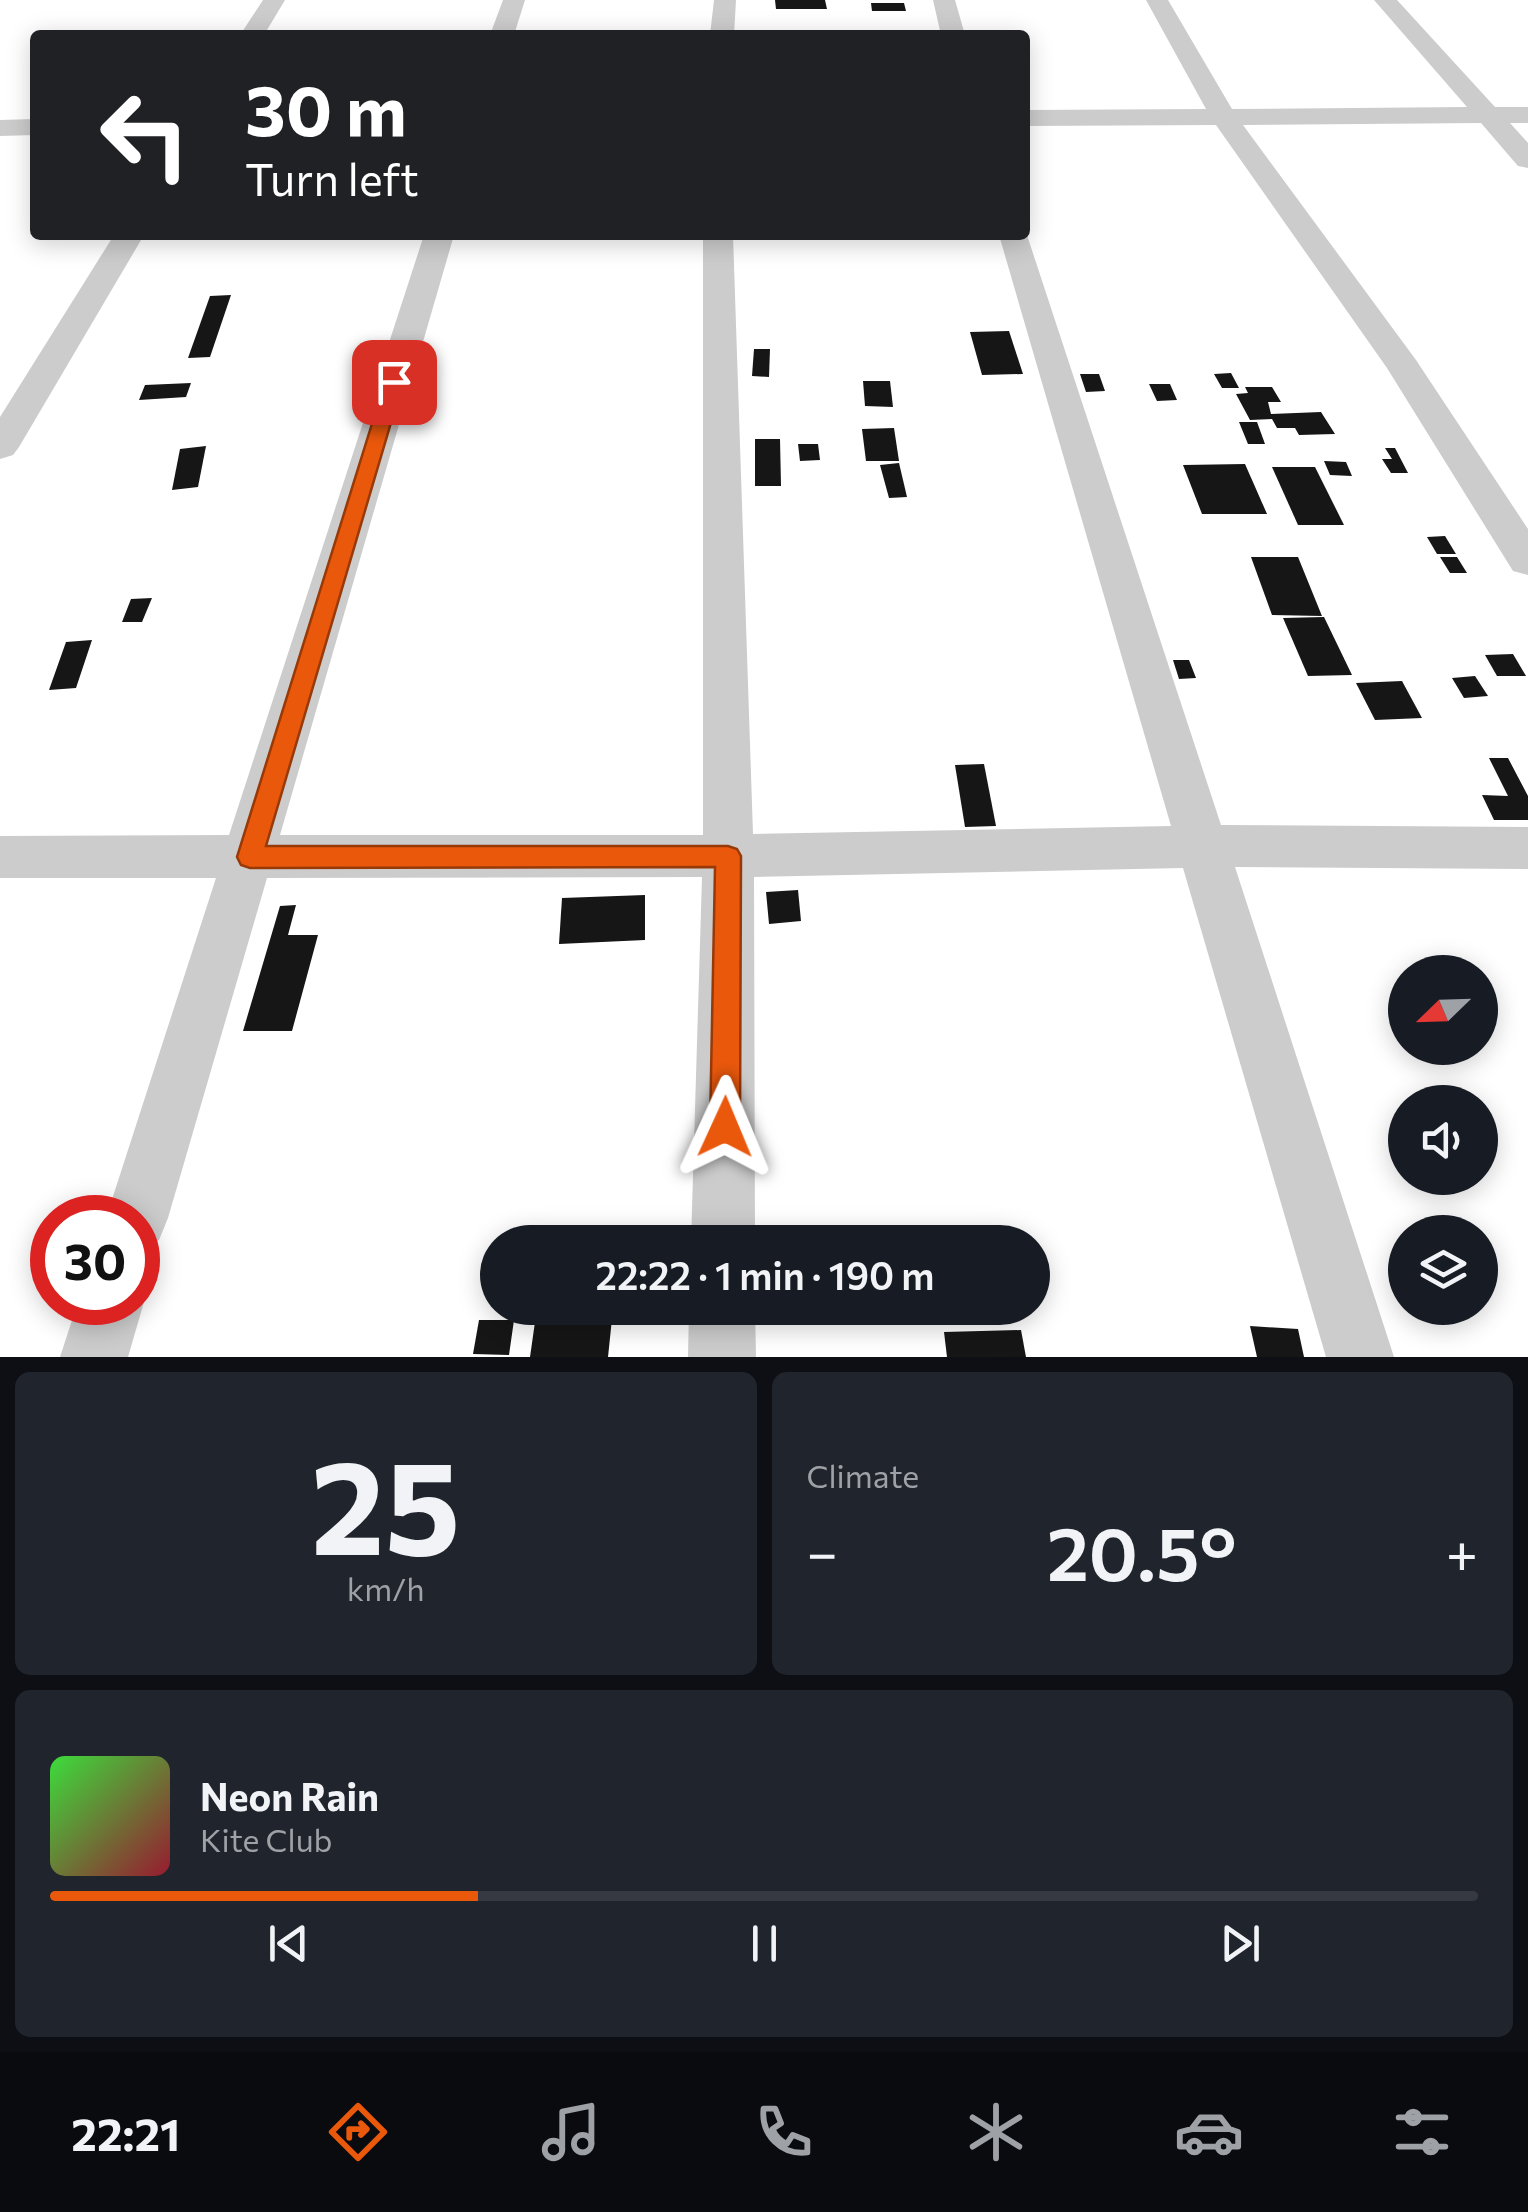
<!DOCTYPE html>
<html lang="en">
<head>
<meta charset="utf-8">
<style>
	body { margin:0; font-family:Commissioner,sans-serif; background:#20242c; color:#f1f3f6; height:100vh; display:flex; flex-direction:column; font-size:38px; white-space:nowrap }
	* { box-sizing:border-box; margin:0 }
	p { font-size:32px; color:#9ea1a6 }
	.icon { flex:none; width:55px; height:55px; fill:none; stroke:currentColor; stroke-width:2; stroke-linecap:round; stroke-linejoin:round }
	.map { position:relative; height:1357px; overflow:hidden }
	.details { display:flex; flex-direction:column; gap:15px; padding:15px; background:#0d0f14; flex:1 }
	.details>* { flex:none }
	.guide { position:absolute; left:30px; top:30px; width:1000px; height:210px; border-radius:10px; box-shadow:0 5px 25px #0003; background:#202124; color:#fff; overflow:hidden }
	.needle { width:65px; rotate:247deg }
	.controls { position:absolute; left:1388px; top:955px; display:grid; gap:20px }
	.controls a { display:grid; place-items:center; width:110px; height:110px; border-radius:50%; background:#171b24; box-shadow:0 5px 25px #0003; font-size:50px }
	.speed { position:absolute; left:30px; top:1195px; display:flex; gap:20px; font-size:50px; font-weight:700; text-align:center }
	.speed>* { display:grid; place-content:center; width:130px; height:130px; border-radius:50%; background:#171b24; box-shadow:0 5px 25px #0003; line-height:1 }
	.speed .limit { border:15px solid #d22; background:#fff; color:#111 }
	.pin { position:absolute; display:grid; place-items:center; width:85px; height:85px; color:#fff; margin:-42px; border-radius:20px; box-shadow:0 5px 15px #0006 }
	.me { position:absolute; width:110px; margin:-55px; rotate:1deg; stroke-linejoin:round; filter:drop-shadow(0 0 8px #0008) }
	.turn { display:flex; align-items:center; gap:35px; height:210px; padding:0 50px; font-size:45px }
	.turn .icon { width:130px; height:130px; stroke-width:2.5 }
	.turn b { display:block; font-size:70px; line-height:85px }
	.big { font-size:75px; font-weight:600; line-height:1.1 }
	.details .tile { flex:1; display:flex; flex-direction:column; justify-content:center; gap:15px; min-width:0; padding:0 35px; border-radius:15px; background:#20242c }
	.details .dial { align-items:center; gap:0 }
	.dial b { font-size:130px; line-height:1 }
	.song { display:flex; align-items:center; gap:30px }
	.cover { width:120px; height:120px; border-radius:15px; background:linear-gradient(135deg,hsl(120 70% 55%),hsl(350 70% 35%)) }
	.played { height:10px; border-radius:5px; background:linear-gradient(90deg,#ea580c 30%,#363941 30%) }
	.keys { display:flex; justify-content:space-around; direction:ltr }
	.heat { display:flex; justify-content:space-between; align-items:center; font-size:55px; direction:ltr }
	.details .tiles { flex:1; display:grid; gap:15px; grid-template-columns:1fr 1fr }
	.tile:last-child { grid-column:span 2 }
	.trip { position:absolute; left:480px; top:1225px; width:570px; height:100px; border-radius:50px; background:#171b24; box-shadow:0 5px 25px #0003; font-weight:600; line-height:100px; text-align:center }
	.menu { display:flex; height:160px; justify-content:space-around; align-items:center; background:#090b0e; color:#9ea1a6 }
	.menu .icon { width:70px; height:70px }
	.menu .current { color:#ea580c }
	.menu b { font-size:45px; color:#f1f3f6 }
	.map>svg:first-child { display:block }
	.building { fill:#161616 }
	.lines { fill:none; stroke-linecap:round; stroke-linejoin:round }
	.street { fill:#ccc; fill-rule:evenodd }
	.route { fill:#ea580c; stroke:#983908; stroke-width:2.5 }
</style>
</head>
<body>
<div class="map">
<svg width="1528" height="1357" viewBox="0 0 1528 1357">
	<rect width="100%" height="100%" fill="#fff"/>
	<g class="building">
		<path d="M775,0H825L827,9H776Z"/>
		<path d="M871,3H904L906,11H872Z"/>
		<path d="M231,295L210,357L188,358L210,296Z"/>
		<path d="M1009,331L1023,374L982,375L970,332Z"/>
		<path d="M754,349H770L769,377L752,376Z"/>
		<path d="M1231,373L1239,388H1222L1214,374Z"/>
		<path d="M1080,374H1099L1105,391L1086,392Z"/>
		<path d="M863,381H890L893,407L865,406Z"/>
		<path d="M191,383L186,397L139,400L145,385Z"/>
		<path d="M1149,384H1170L1177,400L1157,401Z"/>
		<path d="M1245,387H1272L1281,402H1268L1271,414L1321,412L1335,434L1299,435L1295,428H1277L1272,419L1250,420L1236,394L1248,393Z"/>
		<path d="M1239,422H1257L1265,444H1248Z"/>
		<path d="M894,428L899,461H866L862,429Z"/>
		<path d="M755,439H780L781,486H755Z"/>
		<path d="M798,444H818L820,460L800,461Z"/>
		<path d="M206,446L198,487L172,490L180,449Z"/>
		<path d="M1385,448H1395L1408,473H1391L1382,459H1392Z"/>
		<path d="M1324,461L1346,462L1352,476L1330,475Z"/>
		<path d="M899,463L907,497L889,498L880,465Z"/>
		<path d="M1245,464L1267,514H1202L1183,465Z"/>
		<path d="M1272,467H1315L1344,525H1298Z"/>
		<path d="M1445,536L1456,554H1437L1427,537Z"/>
		<path d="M1251,557H1298L1322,616L1272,615Z"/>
		<path d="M1440,557H1457L1467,573H1450Z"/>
		<path d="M152,598L142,622H122L131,599Z"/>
		<path d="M1324,617L1352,675L1308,676L1283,618Z"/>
		<path d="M92,640L76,688L49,690L66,642Z"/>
		<path d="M1513,654L1526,676H1497L1485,655Z"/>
		<path d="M1173,660H1189L1196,678L1179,679Z"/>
		<path d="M1475,676L1488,696L1464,698L1452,678Z"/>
		<path d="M1402,681L1422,718L1375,720L1356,683Z"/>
		<path d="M1489,758H1508L1528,796V820H1494L1482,795L1508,796Z"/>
		<path d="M984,764L996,826L965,827L955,765Z"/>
		<path d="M798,890L801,921L769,924L766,892Z"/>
		<path d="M645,895V940L559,944L562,898Z"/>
		<path d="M296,905L288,935H318L292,1031H243L280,906Z"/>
		<path d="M537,1308L613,1309L608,1357H530Z"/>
		<path d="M479,1320H514L509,1355L473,1354Z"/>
		<path d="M1250,1326L1298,1329L1304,1357H1257Z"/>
		<path d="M1021,1330L1026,1357H947L944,1332Z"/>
	</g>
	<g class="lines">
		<g class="street">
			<path d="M263,0H285L264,35H240Z"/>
			<path d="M503,0H525L514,35H490Z"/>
			<path d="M714,0H736L734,35H710Z"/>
			<path d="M933,0H955L965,35H941Z"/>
			<path d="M1146,0H1168L1232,109L1467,107L1374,0H1397L1495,107H1528V123H1510L1528,143V168L1518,166L1481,123L1243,125L1416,360L1528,529V575L1513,571L1387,368L1216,125L1025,126V110L1206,109Z"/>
			<path d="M35,119V135L0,136V120Z"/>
			<path d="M1025,229L1221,825L1528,827V869L1235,867L1394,1357H1326L1183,868L754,877L755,1242H691L702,877L267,878L168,1218L159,1240L138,1249V1218H106L216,878H0V836L229,835L424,235H454L280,835H703V235H733L753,834L1171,826L999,235H1025Z"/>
			<path d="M114,235H144L19,447L13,455L0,459V417Z"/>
			<path d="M138,1287L144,1302L128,1357H60L78,1302H138Z"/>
			<path d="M689,1308H755L756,1357H688Z"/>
		</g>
	</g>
	<path class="route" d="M394,376L403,382L266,846H728L737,849L741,856L740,1127L735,1137L725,1142L714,1137L710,1127L715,867L250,868L241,865L237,857L385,382Z"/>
</svg>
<div class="controls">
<a><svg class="needle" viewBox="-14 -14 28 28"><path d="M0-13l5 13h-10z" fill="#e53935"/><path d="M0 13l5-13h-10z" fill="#9ea1a6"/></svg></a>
<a><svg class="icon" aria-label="sound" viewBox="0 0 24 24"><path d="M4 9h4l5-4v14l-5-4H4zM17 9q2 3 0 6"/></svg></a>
<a><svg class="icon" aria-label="layers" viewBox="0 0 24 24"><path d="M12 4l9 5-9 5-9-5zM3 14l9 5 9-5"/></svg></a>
</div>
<div class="speed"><div class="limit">30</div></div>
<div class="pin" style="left:394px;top:382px;background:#d93025"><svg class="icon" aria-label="arrive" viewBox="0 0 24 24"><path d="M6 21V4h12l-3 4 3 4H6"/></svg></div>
<svg class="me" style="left:725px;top:1127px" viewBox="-20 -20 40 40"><path d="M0-17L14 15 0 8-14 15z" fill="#ea580c" stroke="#fff" stroke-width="4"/></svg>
<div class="trip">22:22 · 1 min · 190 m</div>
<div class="guide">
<div class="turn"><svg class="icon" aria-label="left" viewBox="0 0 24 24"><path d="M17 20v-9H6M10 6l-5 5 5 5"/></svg><div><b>30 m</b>Turn left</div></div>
</div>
</div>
<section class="details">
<div class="tiles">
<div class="tile dial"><b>25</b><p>km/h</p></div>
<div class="tile"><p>Climate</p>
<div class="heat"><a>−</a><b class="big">20.5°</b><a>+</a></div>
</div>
<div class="tile">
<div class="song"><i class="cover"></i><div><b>Neon Rain</b><p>Kite Club</p></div></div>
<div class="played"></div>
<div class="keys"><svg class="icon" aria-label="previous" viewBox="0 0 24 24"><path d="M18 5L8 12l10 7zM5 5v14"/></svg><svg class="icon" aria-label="pause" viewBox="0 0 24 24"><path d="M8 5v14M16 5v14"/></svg><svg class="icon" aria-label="next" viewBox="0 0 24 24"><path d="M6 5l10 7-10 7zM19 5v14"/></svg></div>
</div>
</div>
</section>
<nav class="menu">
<b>22:21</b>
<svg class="icon current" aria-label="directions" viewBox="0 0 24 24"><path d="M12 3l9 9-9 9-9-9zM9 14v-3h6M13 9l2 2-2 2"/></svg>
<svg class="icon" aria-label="music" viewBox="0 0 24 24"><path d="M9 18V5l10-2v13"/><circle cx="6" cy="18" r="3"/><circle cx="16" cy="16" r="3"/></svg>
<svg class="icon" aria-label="phone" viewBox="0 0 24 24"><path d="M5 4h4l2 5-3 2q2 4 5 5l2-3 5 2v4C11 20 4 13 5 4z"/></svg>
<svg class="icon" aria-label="climate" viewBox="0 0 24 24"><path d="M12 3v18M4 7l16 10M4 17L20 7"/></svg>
<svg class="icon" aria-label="car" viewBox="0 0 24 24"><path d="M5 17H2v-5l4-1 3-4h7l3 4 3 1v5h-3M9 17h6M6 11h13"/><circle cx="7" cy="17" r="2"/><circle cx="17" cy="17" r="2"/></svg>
<svg class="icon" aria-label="filters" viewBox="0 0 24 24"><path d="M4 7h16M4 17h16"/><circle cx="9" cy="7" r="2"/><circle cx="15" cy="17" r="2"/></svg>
</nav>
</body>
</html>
